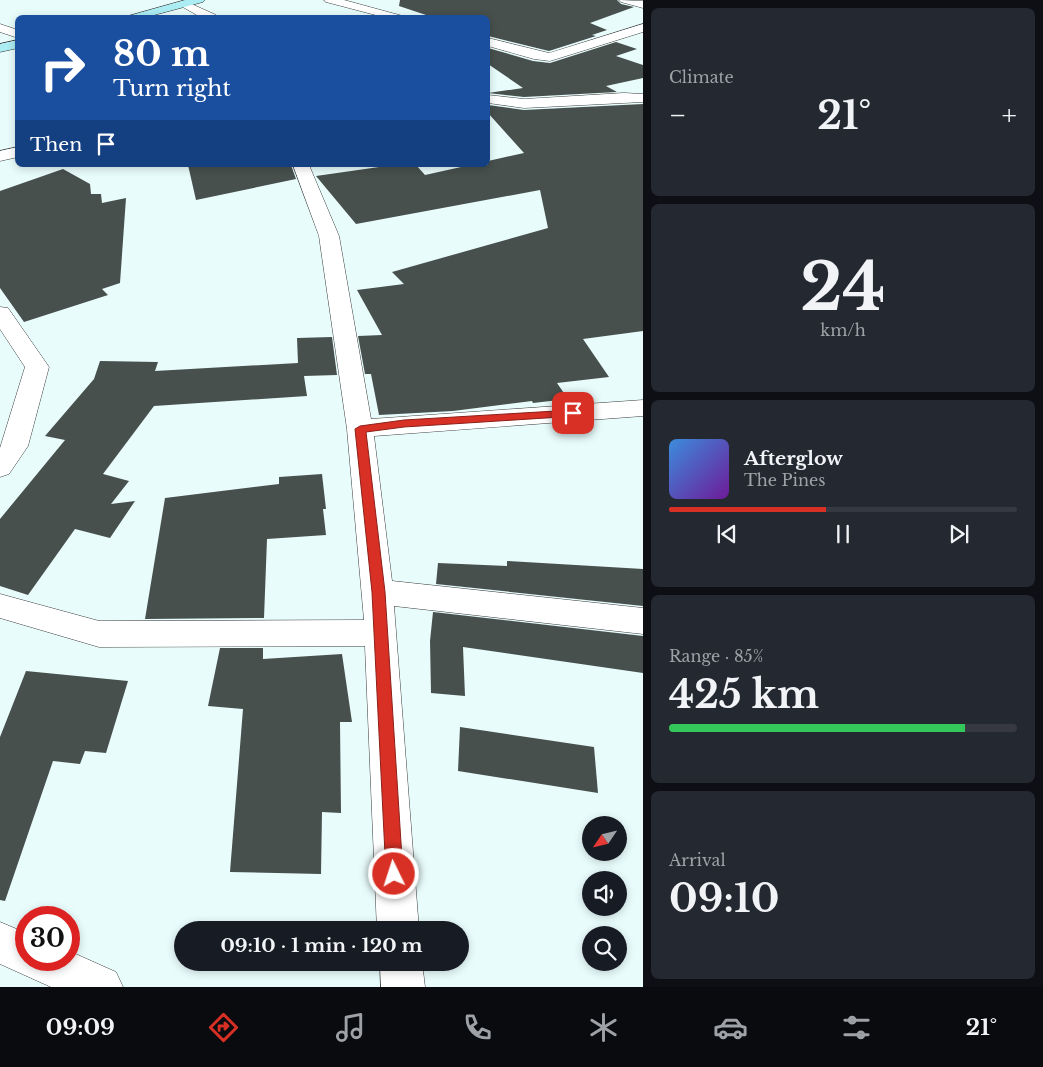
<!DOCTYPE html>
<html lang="en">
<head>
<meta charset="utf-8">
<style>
	body { margin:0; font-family:"Libre Baskerville",serif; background:#242831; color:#f1f3f6; height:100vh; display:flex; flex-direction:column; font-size:19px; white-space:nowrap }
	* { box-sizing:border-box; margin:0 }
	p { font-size:16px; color:#9ea1a6 }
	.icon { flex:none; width:28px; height:28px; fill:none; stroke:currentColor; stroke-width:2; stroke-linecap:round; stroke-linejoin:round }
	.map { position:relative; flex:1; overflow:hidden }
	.sheet { display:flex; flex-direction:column; gap:8px; padding:8px; background:#0d0f14; width:400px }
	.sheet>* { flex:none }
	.top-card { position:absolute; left:15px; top:15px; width:475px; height:152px; border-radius:8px; box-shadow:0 2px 8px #0003; background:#1a4fa0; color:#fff; overflow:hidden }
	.needle { width:32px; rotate:235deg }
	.fabs { position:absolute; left:582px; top:816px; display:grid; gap:10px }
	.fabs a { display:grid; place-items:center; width:45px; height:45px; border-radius:50%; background:#171b24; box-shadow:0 2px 8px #0003; font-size:25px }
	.speed { position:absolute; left:15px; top:906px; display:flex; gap:10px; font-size:25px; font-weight:700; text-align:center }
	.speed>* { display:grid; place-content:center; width:65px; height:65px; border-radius:50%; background:#171b24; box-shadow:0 2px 8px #0003; line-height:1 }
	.speed .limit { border:8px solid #d22; background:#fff; color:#111 }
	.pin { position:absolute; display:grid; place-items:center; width:42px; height:42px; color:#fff; margin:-21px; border-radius:10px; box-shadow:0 2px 8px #0006 }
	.me { position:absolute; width:55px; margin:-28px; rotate:356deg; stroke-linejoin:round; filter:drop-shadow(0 0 4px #0008) }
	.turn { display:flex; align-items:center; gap:18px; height:105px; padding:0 15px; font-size:22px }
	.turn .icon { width:65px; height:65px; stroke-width:2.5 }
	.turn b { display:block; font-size:35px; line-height:42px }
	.then { display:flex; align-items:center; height:48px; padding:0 15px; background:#0003; gap:10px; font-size:19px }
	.big { font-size:38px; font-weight:700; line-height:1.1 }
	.sheet .card { flex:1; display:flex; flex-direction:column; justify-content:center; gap:8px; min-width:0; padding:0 18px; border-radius:8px; background:#242831 }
	.sheet .dial { align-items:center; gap:0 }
	.dial b { font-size:65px; line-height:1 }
	.song { display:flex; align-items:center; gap:15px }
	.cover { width:60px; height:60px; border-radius:8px; background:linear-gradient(135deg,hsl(210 70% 55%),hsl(280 70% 35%)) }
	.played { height:5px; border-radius:2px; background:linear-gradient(90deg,#d93025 45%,#363941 45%) }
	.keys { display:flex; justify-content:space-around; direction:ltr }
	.heat { display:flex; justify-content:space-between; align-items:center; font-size:28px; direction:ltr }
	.charge { height:8px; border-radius:4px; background:linear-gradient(90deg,#34c759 85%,#363941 0) }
	.trip { position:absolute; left:174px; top:921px; width:295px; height:50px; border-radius:25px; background:#171b24; box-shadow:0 2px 8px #0003; font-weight:700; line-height:50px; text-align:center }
	.tab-bar { display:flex; height:80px; justify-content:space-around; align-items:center; background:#090b0e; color:#9ea1a6 }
	.tab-bar .icon { width:35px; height:35px }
	.tab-bar .on { color:#d93025 }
	.tab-bar b { font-size:22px; color:#f1f3f6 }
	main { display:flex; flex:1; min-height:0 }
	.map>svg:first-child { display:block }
	.building { fill:#47504d }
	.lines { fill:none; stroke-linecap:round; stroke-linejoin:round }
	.minor-casing { stroke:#3c3c3c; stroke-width:1 }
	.secondary-casing { stroke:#2b2b2b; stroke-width:1 }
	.minor { fill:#fff; fill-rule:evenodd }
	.secondary { fill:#acedf4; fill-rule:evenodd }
	.route { fill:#d93025; stroke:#8d1f18 }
</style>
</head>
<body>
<main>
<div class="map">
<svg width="643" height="987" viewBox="0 0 643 987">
	<rect width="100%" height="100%" fill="#e9fcfc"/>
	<g class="building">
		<path d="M400,0H617L621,4L634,7L590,23L607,30L592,35L596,36L549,51L488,36V18H435L399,6Z"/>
		<path d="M616,42L637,49L616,56L643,65V78L606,86L617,92L524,97L488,93L523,88L488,64V48L533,61L550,63Z"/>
		<path d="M643,104V331L583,339L609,377L557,383L568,399L533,403L532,401L453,411L379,415L371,374H365L358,336L382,335L357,290L404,284L392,272L548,228L540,190L356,224L316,176L393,165H416L425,175L470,165H488V161L524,153L488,113V105L524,110Z"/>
		<path d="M188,165H291L296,179L196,200Z"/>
		<path d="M63,169L90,184L91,194H101L102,203L126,198L120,283L102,289L108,295L24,322L0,288V191Z"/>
		<path d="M332,337L337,375L304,376L307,396L154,406L103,474L129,481L111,504L135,501L110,538L75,529L28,595L0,586V519L65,440L45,436L94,379L100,361L158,362L155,371L298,363L297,338Z"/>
		<path d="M322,474L326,509H323L326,535L267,539L264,618L145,619L165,498L279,484V477Z"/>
		<path d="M507,561L643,569V606L436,584L438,563L507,566Z"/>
		<path d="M433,612L643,636V673L463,647L465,696L431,693L430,641Z"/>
		<path d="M220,648H263V659L342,654L352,722H340L341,813L322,812L321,874L230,872L243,709L208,706Z"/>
		<path d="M26,671L128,681L106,753L85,751L80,764L53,761L5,901L0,900V737Z"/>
		<path d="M460,727L594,747L598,793L458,771Z"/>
	</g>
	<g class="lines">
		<defs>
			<g id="minor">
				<path d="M324,0H344L410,18H387L326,2Z"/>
				<path d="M619,0L643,1V8L621,2Z"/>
				<path d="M185,1L216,15L218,18H202L181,6L179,4Z"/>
				<path d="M0,24L18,30V38L0,32Z"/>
				<path d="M643,24V32L550,61L534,59L488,46V38L549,53Z"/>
				<path d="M624,93L643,94V102L524,108L488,103V95L524,99Z"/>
				<path d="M18,147V157L0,161V151Z"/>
				<path d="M293,165H309L339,236L371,419L643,400V416L374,436L392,581L643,608V634L394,606L419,930H377L365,646L99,647L0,618V594L99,621L364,620L347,429L319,236Z"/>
				<path d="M0,307L8,308L49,367L28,446L9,474L0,477V448L25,367L0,329Z"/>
				<path d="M0,922L26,933V960H69V951L116,972L123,987H51L0,964Z"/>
				<path d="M380,962H422L425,987H381Z"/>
			</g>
			<g id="secondary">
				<path d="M185,0H205L203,2L143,18H121Z"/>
				<path d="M18,40V48L0,52V44Z"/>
			</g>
		</defs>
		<use href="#minor" class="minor-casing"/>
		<use href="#secondary" class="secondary-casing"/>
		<use href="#minor" class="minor"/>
		<use href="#secondary" class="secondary"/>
	</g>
	<path class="route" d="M573,410L578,413L577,416L404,427L366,432L385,592L403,874L400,880L394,882L388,880L386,874L372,592L355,429L360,426L404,420Z"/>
</svg>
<div class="fabs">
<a><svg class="needle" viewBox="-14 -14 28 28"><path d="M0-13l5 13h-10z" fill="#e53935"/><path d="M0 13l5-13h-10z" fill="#9ea1a6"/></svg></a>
<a><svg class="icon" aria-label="sound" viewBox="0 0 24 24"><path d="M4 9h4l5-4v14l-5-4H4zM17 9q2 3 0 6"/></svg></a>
<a><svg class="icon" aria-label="search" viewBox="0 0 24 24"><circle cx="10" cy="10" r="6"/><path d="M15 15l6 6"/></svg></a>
</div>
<div class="speed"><div class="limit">30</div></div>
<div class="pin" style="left:573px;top:413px;background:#d93025"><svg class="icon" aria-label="arrive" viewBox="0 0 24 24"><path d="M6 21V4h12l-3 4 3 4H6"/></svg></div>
<svg class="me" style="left:394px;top:874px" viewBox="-20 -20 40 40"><circle r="17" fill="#d93025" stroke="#fff" stroke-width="3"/><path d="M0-11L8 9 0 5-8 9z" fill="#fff"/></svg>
<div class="trip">09:10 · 1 min · 120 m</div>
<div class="top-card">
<div class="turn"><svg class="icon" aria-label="right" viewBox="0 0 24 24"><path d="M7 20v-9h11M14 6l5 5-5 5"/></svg><div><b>80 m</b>Turn right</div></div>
<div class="then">Then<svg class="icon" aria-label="arrive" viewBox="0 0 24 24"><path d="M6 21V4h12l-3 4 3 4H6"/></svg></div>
</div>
</div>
<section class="sheet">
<div class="card"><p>Climate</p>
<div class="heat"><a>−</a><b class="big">21°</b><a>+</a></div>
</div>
<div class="card dial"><b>24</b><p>km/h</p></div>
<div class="card">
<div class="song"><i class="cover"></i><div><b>Afterglow</b><p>The Pines</p></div></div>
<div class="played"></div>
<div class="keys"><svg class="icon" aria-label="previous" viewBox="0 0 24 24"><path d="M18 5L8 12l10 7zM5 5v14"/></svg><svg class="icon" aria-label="pause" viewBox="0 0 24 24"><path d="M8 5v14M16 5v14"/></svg><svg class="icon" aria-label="next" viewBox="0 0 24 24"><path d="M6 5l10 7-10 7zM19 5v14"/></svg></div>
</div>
<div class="card"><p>Range · 85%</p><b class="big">425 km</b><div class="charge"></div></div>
<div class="card"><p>Arrival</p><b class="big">09:10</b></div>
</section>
</main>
<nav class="tab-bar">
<b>09:09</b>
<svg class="icon on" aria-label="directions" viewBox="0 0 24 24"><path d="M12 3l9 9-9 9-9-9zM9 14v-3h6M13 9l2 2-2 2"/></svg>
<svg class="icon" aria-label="music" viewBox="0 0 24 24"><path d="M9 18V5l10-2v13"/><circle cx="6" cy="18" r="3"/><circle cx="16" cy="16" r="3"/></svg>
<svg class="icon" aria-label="phone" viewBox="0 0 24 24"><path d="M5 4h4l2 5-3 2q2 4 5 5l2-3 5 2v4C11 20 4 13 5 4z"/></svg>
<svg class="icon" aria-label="climate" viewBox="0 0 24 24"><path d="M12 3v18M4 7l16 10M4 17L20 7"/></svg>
<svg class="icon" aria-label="car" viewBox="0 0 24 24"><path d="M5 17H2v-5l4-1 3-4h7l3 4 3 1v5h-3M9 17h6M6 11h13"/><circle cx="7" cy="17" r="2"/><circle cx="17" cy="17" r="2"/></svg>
<svg class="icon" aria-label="filters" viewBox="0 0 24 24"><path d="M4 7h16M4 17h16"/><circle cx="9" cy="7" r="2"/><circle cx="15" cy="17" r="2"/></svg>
<b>21°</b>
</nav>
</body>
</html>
